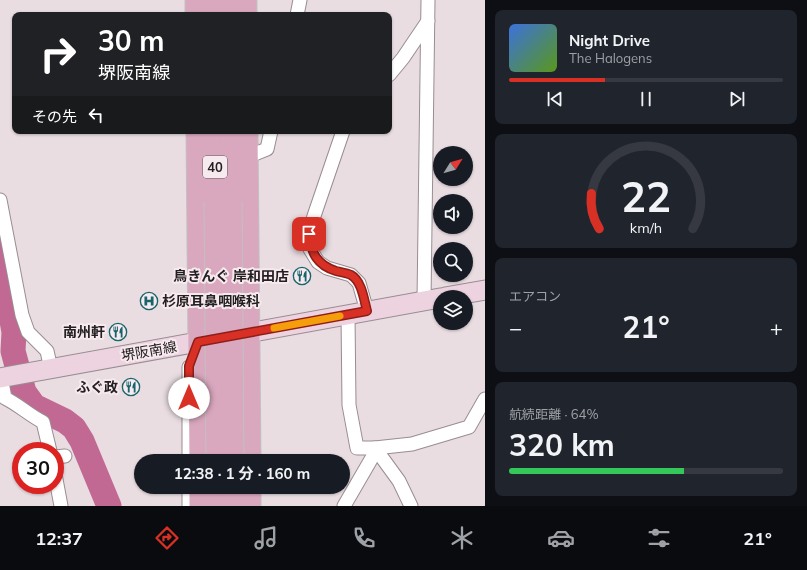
<!DOCTYPE html>
<html lang="ja">
<head>
<meta charset="utf-8">
<style>
	body { margin:0; font-family:Mulish,"Noto Sans JP",sans-serif; background:#20242c; color:#f1f3f6; height:100vh; display:flex; flex-direction:column; font-size:15px; white-space:nowrap }
	* { box-sizing:border-box; margin:0 }
	p { font-size:13px; color:#9ea1a6 }
	.icon { flex:none; width:22px; height:22px; fill:none; stroke:currentColor; stroke-width:2; stroke-linecap:round; stroke-linejoin:round }
	.map { position:relative; flex:1; overflow:hidden }
	.details { display:flex; flex-direction:column; gap:10px; padding:10px; background:#0d0f14; width:322px }
	.details>* { flex:none }
	.banner { position:absolute; left:12px; top:12px; width:380px; height:122px; border-radius:8px; box-shadow:0 1px 3px #0004; background:#202124; color:#fff; overflow:hidden }
	.needle { width:26px; rotate:53deg }
	.controls { position:absolute; left:433px; top:146px; display:grid; gap:8px }
	.controls a { display:grid; place-items:center; width:40px; height:40px; border-radius:50%; background:#171b24; box-shadow:0 1px 3px #0004; font-size:20px }
	.speed { position:absolute; left:12px; top:442px; display:flex; gap:8px; font-size:20px; font-weight:700; text-align:center }
	.speed>* { display:grid; place-content:center; width:52px; height:52px; border-radius:50%; background:#171b24; box-shadow:0 1px 3px #0004; line-height:1 }
	.speed .limit { border:6px solid #d22; background:#fff; color:#111 }
	.pin { position:absolute; display:grid; place-items:center; width:34px; height:34px; color:#fff; margin:-17px; border-radius:8px; box-shadow:0 2px 6px #0006 }
	.me { position:absolute; width:44px; margin:-22px; rotate:0deg; stroke-linejoin:round; filter:drop-shadow(0 0 3px #0008) }
	.turn { display:flex; align-items:center; gap:14px; height:84px; padding:0 20px; font-size:18px }
	.turn .icon { width:52px; height:52px; stroke-width:2.5 }
	.turn b { display:block; font-size:28px; line-height:34px }
	.then { display:flex; align-items:center; height:38px; padding:0 20px; background:#0003; gap:8px; font-size:15px }
	.big { font-size:30px; font-weight:700; line-height:1.1 }
	.details .card { flex:1; display:flex; flex-direction:column; justify-content:center; gap:6px; min-width:0; padding:0 14px; border-radius:8px; background:#20242c }
	.details .dial { align-items:center; gap:0 }
	.dial svg { height:104px; overflow:visible; fill:none; stroke:#363941; stroke-width:7; stroke-linecap:round; text-anchor:middle }
	.dial text { fill:#f1f3f6; stroke:none }
	.song { display:flex; align-items:center; gap:12px }
	.cover { width:48px; height:48px; border-radius:6px; background:linear-gradient(135deg,hsl(220 70% 55%),hsl(90 70% 35%)) }
	.played { height:4px; border-radius:2px; background:linear-gradient(90deg,#d93025 35%,#363941 35%) }
	.keys { display:flex; justify-content:space-around; direction:ltr }
	.heat { display:flex; justify-content:space-between; align-items:center; font-size:22px; direction:ltr }
	.charge { height:6px; border-radius:3px; background:linear-gradient(90deg,#34c759 64%,#363941 0) }
	.trip { position:absolute; left:134px; top:454px; width:216px; height:40px; border-radius:20px; background:#171b24; box-shadow:0 1px 3px #0004; font-weight:700; line-height:40px; text-align:center }
	.dock { display:flex; height:64px; justify-content:space-around; align-items:center; background:#090b0e; color:#9ea1a6 }
	.dock .icon { width:28px; height:28px }
	.dock .active { color:#d93025 }
	.dock b { font-size:18px; color:#f1f3f6 }
	main { display:flex; flex:1; min-height:0 }
	.map>svg:first-child { display:block }
	.lines { fill:none; stroke-linecap:round; stroke-linejoin:round }
	.river { stroke:#c16992; stroke-width:25 }
	.street-casing { stroke:#988d92; stroke-width:15 }
	.secondary-casing { stroke:#988d92; stroke-width:21 }
	.primary-casing { stroke:#c2c1c1; stroke-width:23 }
	.street { stroke:#fff; stroke-width:13 }
	.secondary { stroke:#ecd3df; stroke-width:19 }
	.primary { stroke:#d9a7be; stroke-width:21 }
	.primary-bridge-casing { stroke:#c2c1c1; stroke-width:23; stroke-linecap:butt }
	.primary-bridge { stroke:#d9a7be; stroke-width:21 }
	.route-casing { stroke:#8d1f18; stroke-width:10 }
	.route { stroke:#d93025; stroke-width:7 }
	.slow { stroke:#f59e0b; stroke-width:7 }
	.labels { text-anchor:middle; stroke-width:4; stroke-linejoin:round; paint-order:stroke }
	.shield { fill:#f7eaef; stroke:#635d60; stroke-width:1 }
	.shield-label { font-size:13px; font-weight:bold; fill:#242022 }
	.poi-label { font-size:14px; font-weight:bold; fill:#242022; stroke:#f7eaef; text-anchor:end }
	.street-label { font-size:14px; fill:#242022; stroke:#f7eaef }
</style>
</head>
<body>
<main>
<div class="map">
<svg width="485" height="506" viewBox="0 0 485 506">
	<rect width="100%" height="100%" fill="#e9dde2"/>
	<g class="lines">
		<path class="river" d="M0,253L14,332L13,351L24,392L34,406L65,421L74,428L82,441L109,506"/>
		<defs>
			<g id="street">
				<path d="M297,15L300,0"/>
				<path d="M389,75L403,58L428,21"/>
				<path d="M343,131L314,216L309,234L310,249L318,262L327,268L351,275L359,283L367,311"/>
				<path d="M247,157L267,149L271,131"/>
				<path d="M0,200L22,315L28,332L47,351L51,369"/>
				<path d="M424,301L428,0"/>
				<path d="M348,315L349,405L357,448H375L399,481L411,506"/>
				<path d="M1,377L5,398C19,405 29,415 43,422L50,451"/>
				<path d="M55,457L65,456"/>
				<path d="M189,461V367"/>
				<path d="M55,474L61,506"/>
				<path d="M189,487V506"/>
				<path d="M344,506L373,456L375,448L412,444L469,427L485,399"/>
			</g>
			<g id="secondary">
				<path d="M445,297L485,290"/>
				<path d="M0,378L440,298"/>
			</g>
			<g id="primary">
				<path d="M196,0V15"/>
				<path d="M213,0V15"/>
				<path d="M229,0V15"/>
				<path d="M246,0V15"/>
				<path d="M197,131L200,461"/>
				<path d="M215,131V202"/>
				<path d="M230,131L231,202"/>
				<path d="M247,131L250,461"/>
				<path d="M200,487V506"/>
				<path d="M218,487V506"/>
				<path d="M233,487L234,506"/>
				<path d="M250,487V506"/>
			</g>
		</defs>
		<use href="#street" class="street-casing"/>
		<use href="#secondary" class="secondary-casing"/>
		<use href="#primary" class="primary-casing"/>
		<use href="#street" class="street"/>
		<use href="#secondary" class="secondary"/>
		<use href="#primary" class="primary"/>
		<defs>
			<g id="primary-bridge">
				<path d="M215,202L217,461"/>
				<path d="M231,202L233,461"/>
			</g>
		</defs>
		<use href="#primary-bridge" class="primary-bridge-casing"/>
		<use href="#primary-bridge" class="primary-bridge"/>
	</g>
	<g class="lines">
		<defs>
			<path id="route" d="M189,398V366L198,342L367,311C364,300 362,281 351,275C347,273 340,272 336,271C317,265 311,253 309,234"/>
		</defs>
		<use href="#route" class="route-casing"/>
		<use href="#route" class="route"/>
		<path class="slow" d="M274,328L340,316"/>
	</g>
	<defs>
		<symbol id="restaurant-ring" viewBox="-11 -11 22 22"><circle r="9.5" fill="#f7eaef" stroke="#17656a" stroke-width="1.5"/><path d="M-5-6h1v4h1v-4h1v4h1v-4h1v5L-1.5 .5V6h-2V.5L-5-1ZM5-6V6H3V1.5H1.5Q1.5-4 5-6Z" fill="#17656a"/></symbol>
		<symbol id="hospital-ring" viewBox="-11 -11 22 22"><circle r="9.5" fill="#f7eaef" stroke="#17656a" stroke-width="1.5"/><path d="M-5-5h3v3.5h4V-5h3V5h-3V1.5h-4V5h-3Z" fill="#17656a"/></symbol>
	</defs>
	<g fill-rule="evenodd">
		<use href="#restaurant-ring" x="292" y="266" width="20" height="20"/>
		<use href="#hospital-ring" x="139" y="291" width="20" height="20"/>
		<use href="#restaurant-ring" x="108" y="322" width="20" height="20"/>
		<use href="#restaurant-ring" x="121" y="377" width="20" height="20"/>
	</g>
	<g class="labels">
		<rect class="shield" x="203" y="156" width="24" height="22" rx="3"/>
		<g class="shield-label">
			<text x="215" y="172">40</text>
		</g>
		<g class="poi-label">
			<text x="289" y="281">鳥きんぐ 岸和田店</text>
			<text x="162" y="306" text-anchor="start">杉原耳鼻咽喉科</text>
			<text x="105" y="337">南州軒</text>
			<text x="118" y="392">ふぐ政</text>
		</g>
		<g class="street-label">
			<text transform="translate(149 351) rotate(-10)" y="5">堺阪南線</text>
		</g>
	</g>
</svg>
<div class="controls">
<a><svg class="needle" viewBox="-14 -14 28 28"><path d="M0-13l5 13h-10z" fill="#e53935"/><path d="M0 13l5-13h-10z" fill="#9ea1a6"/></svg></a>
<a><svg class="icon" aria-label="sound" viewBox="0 0 24 24"><path d="M4 9h4l5-4v14l-5-4H4zM17 9q2 3 0 6"/></svg></a>
<a><svg class="icon" aria-label="search" viewBox="0 0 24 24"><circle cx="10" cy="10" r="6"/><path d="M15 15l6 6"/></svg></a>
<a><svg class="icon" aria-label="layers" viewBox="0 0 24 24"><path d="M12 4l9 5-9 5-9-5zM3 14l9 5 9-5"/></svg></a>
</div>
<div class="speed"><div class="limit">30</div></div>
<div class="pin" style="left:309px;top:234px;background:#d93025"><svg class="icon" aria-label="arrive" viewBox="0 0 24 24"><path d="M6 21V4h12l-3 4 3 4H6"/></svg></div>
<svg class="me" style="left:189px;top:398px" viewBox="-20 -20 40 40"><circle r="19" fill="#fff"/><path d="M0-13L10 11 0 6-10 11z" fill="#d93025"/></svg>
<div class="trip">12:38 · 1 分 · 160 m</div>
<div class="banner">
<div class="turn"><svg class="icon" aria-label="right" viewBox="0 0 24 24"><path d="M7 20v-9h11M14 6l5 5-5 5"/></svg><div><b>30 m</b>堺阪南線</div></div>
<div class="then">その先<svg class="icon" aria-label="left" viewBox="0 0 24 24"><path d="M17 20v-9H6M10 6l-5 5 5 5"/></svg></div>
</div>
</div>
<section class="details">
<div class="card">
<div class="song"><i class="cover"></i><div><b>Night Drive</b><p>The Halogens</p></div></div>
<div class="played"></div>
<div class="keys"><svg class="icon" aria-label="previous" viewBox="0 0 24 24"><path d="M18 5L8 12l10 7zM5 5v14"/></svg><svg class="icon" aria-label="pause" viewBox="0 0 24 24"><path d="M8 5v14M16 5v14"/></svg><svg class="icon" aria-label="next" viewBox="0 0 24 24"><path d="M6 5l10 7-10 7zM19 5v14"/></svg></div>
</div>
<div class="card dial"><svg viewBox="0 0 100 80">
<path d="M14 69A42 42 0 1 1 86 69"/>
<path d="M14 69A42 42 0 0 1 8 42" stroke="#d93025"/>
<text x="50" y="56" font-size="32" font-weight="700">22</text>
<text x="50" y="72" font-size="11">km/h</text>
</svg></div>
<div class="card"><p>エアコン</p>
<div class="heat"><a>−</a><b class="big">21°</b><a>+</a></div>
</div>
<div class="card"><p>航続距離 · 64%</p><b class="big">320 km</b><div class="charge"></div></div>
</section>
</main>
<nav class="dock">
<b>12:37</b>
<svg class="icon active" aria-label="directions" viewBox="0 0 24 24"><path d="M12 3l9 9-9 9-9-9zM9 14v-3h6M13 9l2 2-2 2"/></svg>
<svg class="icon" aria-label="music" viewBox="0 0 24 24"><path d="M9 18V5l10-2v13"/><circle cx="6" cy="18" r="3"/><circle cx="16" cy="16" r="3"/></svg>
<svg class="icon" aria-label="phone" viewBox="0 0 24 24"><path d="M5 4h4l2 5-3 2q2 4 5 5l2-3 5 2v4C11 20 4 13 5 4z"/></svg>
<svg class="icon" aria-label="climate" viewBox="0 0 24 24"><path d="M12 3v18M4 7l16 10M4 17L20 7"/></svg>
<svg class="icon" aria-label="car" viewBox="0 0 24 24"><path d="M5 17H2v-5l4-1 3-4h7l3 4 3 1v5h-3M9 17h6M6 11h13"/><circle cx="7" cy="17" r="2"/><circle cx="17" cy="17" r="2"/></svg>
<svg class="icon" aria-label="filters" viewBox="0 0 24 24"><path d="M4 7h16M4 17h16"/><circle cx="9" cy="7" r="2"/><circle cx="15" cy="17" r="2"/></svg>
<b>21°</b>
</nav>
</body>
</html>
